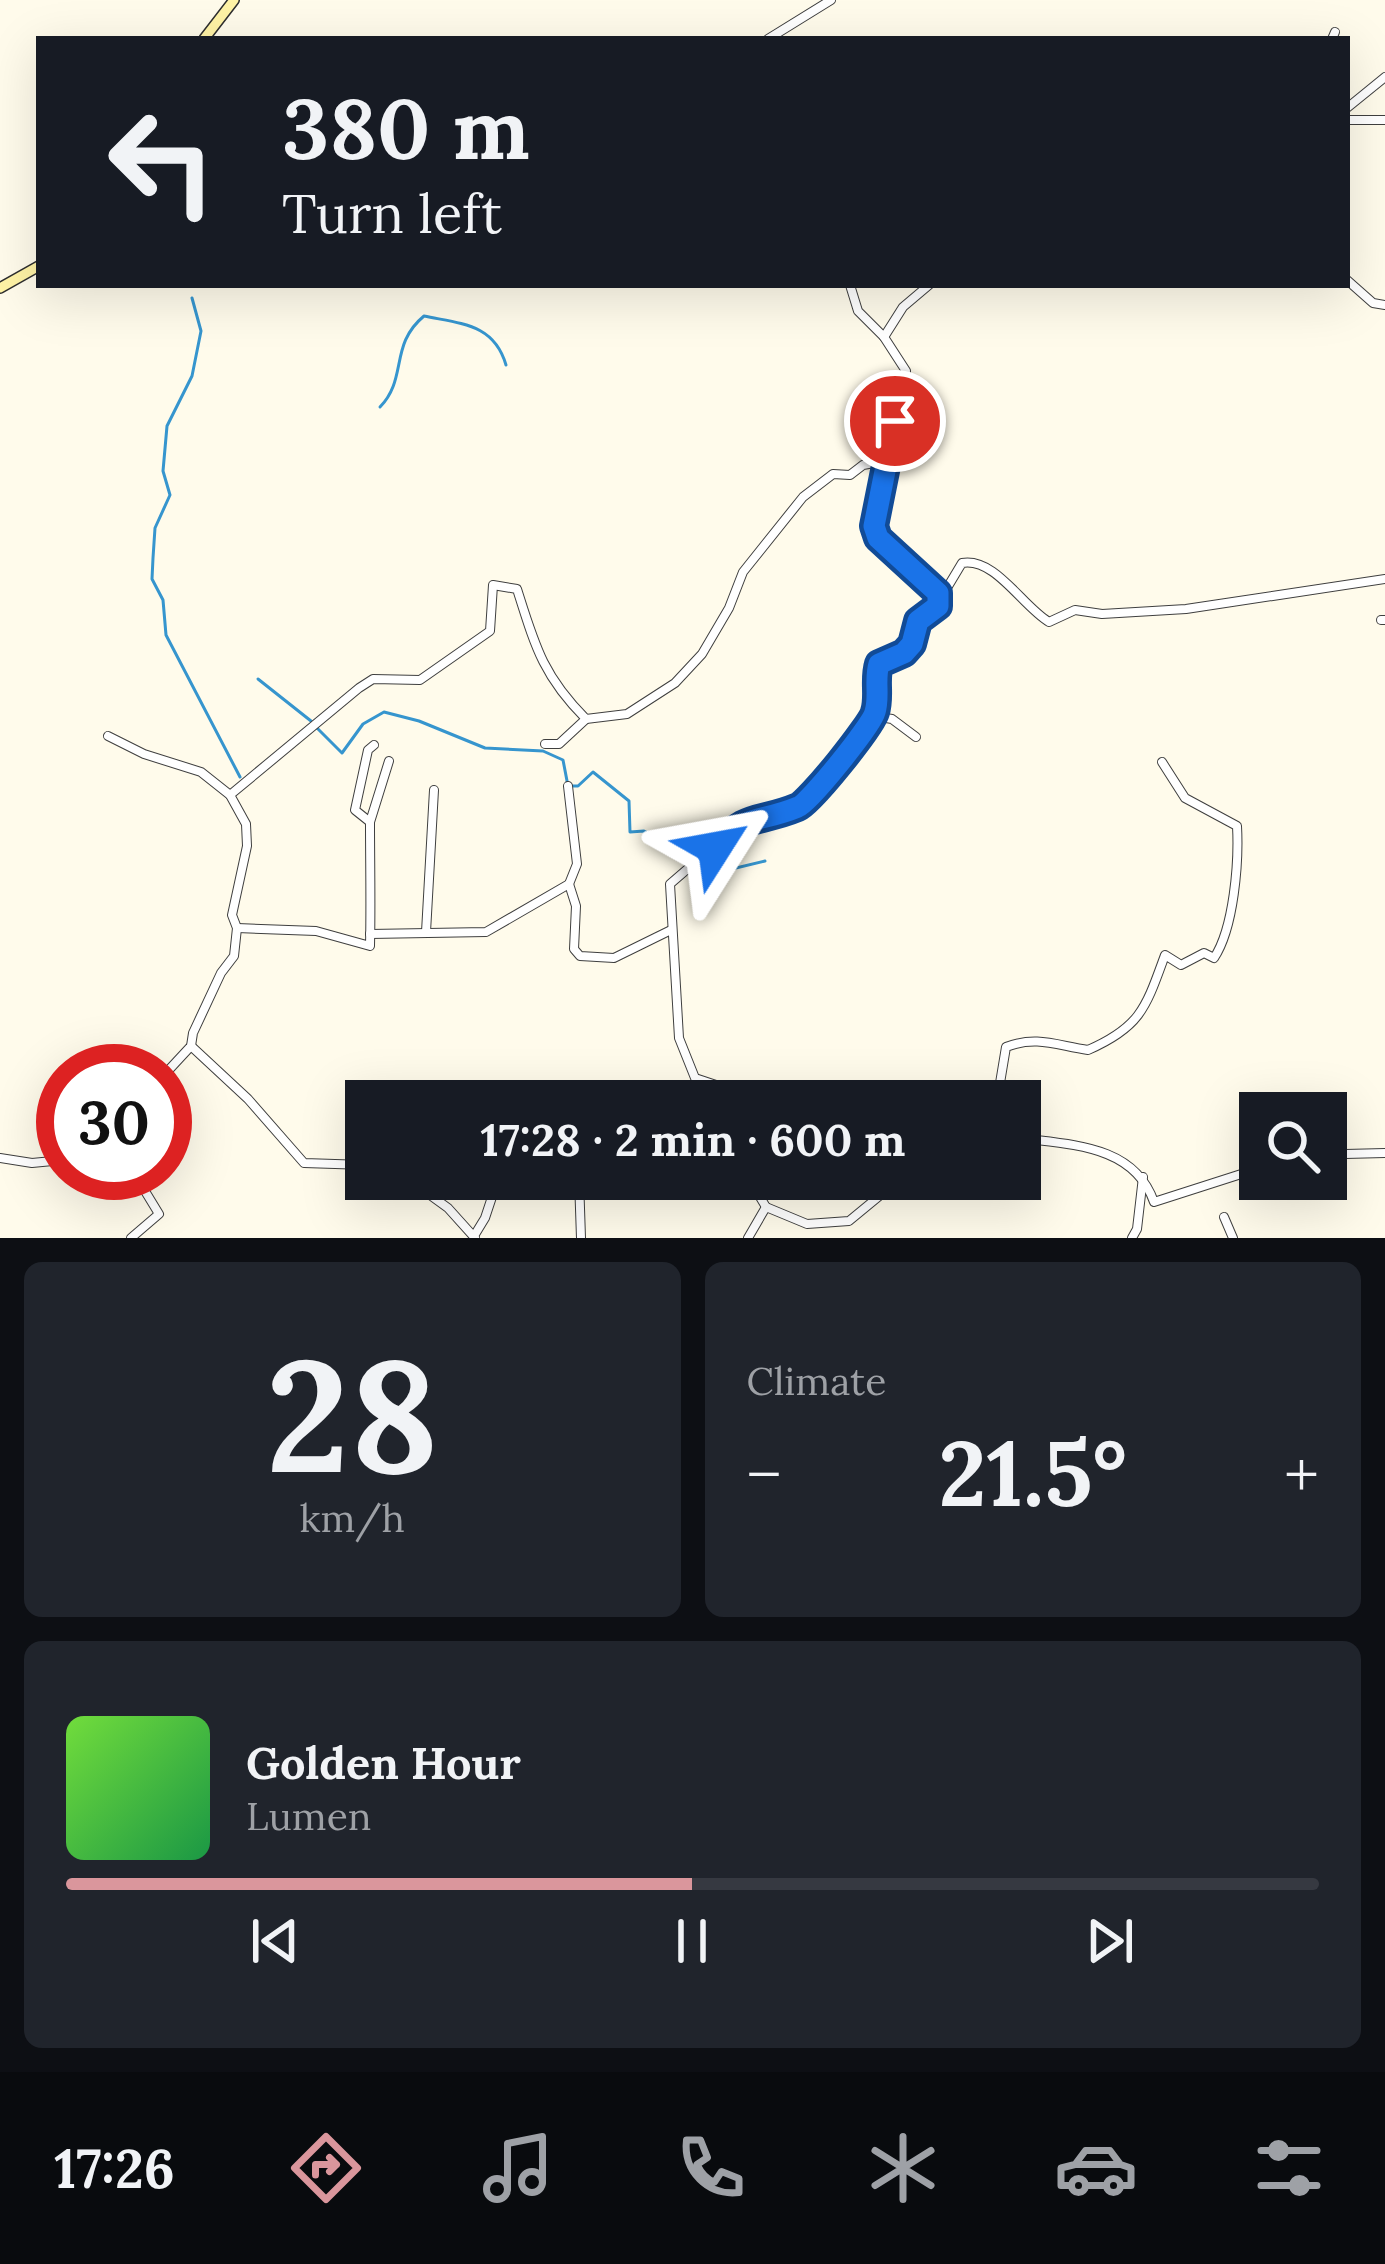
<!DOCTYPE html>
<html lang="en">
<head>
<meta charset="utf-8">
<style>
	body { margin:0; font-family:Lora,serif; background:#20242c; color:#f1f3f6; height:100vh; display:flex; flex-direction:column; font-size:45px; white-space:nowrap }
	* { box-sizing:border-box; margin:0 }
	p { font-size:39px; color:#9ea1a6 }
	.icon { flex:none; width:66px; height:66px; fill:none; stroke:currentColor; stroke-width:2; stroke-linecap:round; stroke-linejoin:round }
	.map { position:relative; height:1238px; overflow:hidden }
	.side { display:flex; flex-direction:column; gap:24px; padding:24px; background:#0d0f14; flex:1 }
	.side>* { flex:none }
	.banner { position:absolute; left:36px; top:36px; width:1314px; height:252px; border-radius:0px; box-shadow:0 12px 48px #0002; background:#171b24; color:#f1f3f6; overflow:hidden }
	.controls { position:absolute; left:1239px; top:1092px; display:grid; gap:24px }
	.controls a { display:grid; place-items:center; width:108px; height:108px; border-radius:0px; background:#171b24; box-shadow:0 12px 48px #0002; font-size:60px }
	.speed { position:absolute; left:36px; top:1044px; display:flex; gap:24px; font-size:60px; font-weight:700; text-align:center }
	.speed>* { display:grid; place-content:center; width:156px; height:156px; border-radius:50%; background:#171b24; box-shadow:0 12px 48px #0002; line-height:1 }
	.speed .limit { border:18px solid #d22; background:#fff; color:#111 }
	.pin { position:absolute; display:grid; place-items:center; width:102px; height:102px; color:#fff; margin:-51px; border:6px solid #fff; border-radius:50%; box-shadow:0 3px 12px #0007 }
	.me { position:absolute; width:132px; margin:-66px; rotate:56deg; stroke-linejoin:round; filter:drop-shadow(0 0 9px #0008) }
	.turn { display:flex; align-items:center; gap:42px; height:252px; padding:0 48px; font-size:54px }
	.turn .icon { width:156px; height:156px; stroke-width:2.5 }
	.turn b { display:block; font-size:84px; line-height:102px }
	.big { font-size:90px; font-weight:700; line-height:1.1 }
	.side .tile { flex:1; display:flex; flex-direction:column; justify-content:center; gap:18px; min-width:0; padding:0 42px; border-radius:18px; background:#20242c }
	.side .dial { align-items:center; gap:0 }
	.dial b { font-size:156px; line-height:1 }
	.song { display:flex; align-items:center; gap:36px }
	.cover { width:144px; height:144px; border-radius:18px; background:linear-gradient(135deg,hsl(100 70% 55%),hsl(140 70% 35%)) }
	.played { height:12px; border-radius:6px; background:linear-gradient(90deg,#da969c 50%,#363941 50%) }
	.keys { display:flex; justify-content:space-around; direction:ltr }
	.heat { display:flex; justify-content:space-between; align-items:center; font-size:66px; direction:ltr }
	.side .tiles { flex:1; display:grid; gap:24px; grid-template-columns:1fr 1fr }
	.tile:last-child { grid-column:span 2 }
	.trip { position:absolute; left:345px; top:1080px; width:696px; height:120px; border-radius:0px; background:#171b24; box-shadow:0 12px 48px #0002; font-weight:700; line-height:120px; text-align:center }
	.tab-bar { display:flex; height:192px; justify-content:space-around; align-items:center; background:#090b0e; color:#9ea1a6 }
	.tab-bar .icon { width:84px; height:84px }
	.tab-bar .on { color:#da969c }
	.tab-bar b { font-size:54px; color:#f1f3f6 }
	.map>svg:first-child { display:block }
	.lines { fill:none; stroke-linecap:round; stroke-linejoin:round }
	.stream { stroke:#3695ce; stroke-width:3 }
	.minor-casing { stroke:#3f3f3f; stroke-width:10 }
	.secondary-casing { stroke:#2e2e2e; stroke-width:12 }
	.minor { stroke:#fff; stroke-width:8 }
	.secondary { stroke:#fff3a6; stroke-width:9 }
	.route-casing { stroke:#114b97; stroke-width:30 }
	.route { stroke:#1a73e8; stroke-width:21 }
</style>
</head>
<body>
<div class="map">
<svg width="1385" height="1238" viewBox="0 0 1385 1238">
	<rect width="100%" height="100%" fill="#fffbeb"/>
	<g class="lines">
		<g class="stream">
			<path d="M192,298L201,331L192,376L167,426L163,471L170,495L155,528L153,558L152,579L163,600L166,635L240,777"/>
			<path d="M380,407C408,378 389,345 424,316C462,324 494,324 506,365"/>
			<path d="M258,679L311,721"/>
			<path d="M317,728L342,753L363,724L384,712L419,721L485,748L543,751L563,760L568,786H578L593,772L629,801L630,832L644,831L695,857"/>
			<path d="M703,865L711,874L765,861"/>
		</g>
		<defs>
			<g id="minor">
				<path d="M768,39L831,0"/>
				<path d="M1332,39L1335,32"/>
				<path d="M1347,108L1385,77"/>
				<path d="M1347,120H1385"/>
				<path d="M1347,280L1373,303L1385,305"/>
				<path d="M850,285L858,311L884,337"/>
				<path d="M941,598L962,563C995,557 1022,606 1049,622L1075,610L1102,614L1186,609L1385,579"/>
				<path d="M1381,620H1385"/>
				<path d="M874,716L892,719L916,737"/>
				<path d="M108,736L144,754L201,772L230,795"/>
				<path d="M545,744H559L586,719"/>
				<path d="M370,822L389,761"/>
				<path d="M569,884L576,906L574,949L580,956L614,958L671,930"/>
				<path d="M237,928L316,931L370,946C371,904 370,864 370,822L355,810L368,750L374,745"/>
				<path d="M426,932L434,790"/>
				<path d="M370,934L486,932L569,884L577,864L568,786"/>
				<path d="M191,1046L248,1099L304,1163L366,1165"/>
				<path d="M165,1074L191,1046L193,1033L221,973L234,956L237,928L232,915L247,846L246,824L230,795L359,688L373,679L420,680L490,631L493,585L517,589C535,646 543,676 586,719L627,714L675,683L702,654L729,608L743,572L803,497L833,474L850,475L863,465L885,461"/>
				<path d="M735,1101L725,1088L695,1078L679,1038L670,884L742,822L806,804L830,769L859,741L874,716L879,664L904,653L912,644L918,621L938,606V593L878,538L875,526L885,461L906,371L884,337L903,307L929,285"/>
				<path d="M997,1101L1006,1047C1037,1035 1058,1046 1088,1050C1141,1027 1146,1007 1165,955L1181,965L1204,953L1214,958C1234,928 1239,862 1237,826L1185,798L1162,762"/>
				<path d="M1020,1138C1072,1145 1134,1145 1154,1202L1260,1168"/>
				<path d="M0,1158L32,1163L63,1160"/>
				<path d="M1326,1160L1345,1154L1385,1153"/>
				<path d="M408,1179L448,1208L475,1238"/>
				<path d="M579,1179L581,1238"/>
				<path d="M738,1179L757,1192L766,1207"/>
				<path d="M1224,1217L1233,1238"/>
				<path d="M474,1236L485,1218L498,1179"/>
				<path d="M131,1238L159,1214L134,1173"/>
				<path d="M748,1238L766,1207L807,1224L849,1221L883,1193L921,1179"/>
				<path d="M1132,1238L1137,1229L1143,1177"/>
			</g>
			<g id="secondary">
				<path d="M204,39L234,0"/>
				<path d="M0,288L39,266"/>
			</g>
		</defs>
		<use href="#minor" class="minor-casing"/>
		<use href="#secondary" class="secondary-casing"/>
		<use href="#minor" class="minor"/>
		<use href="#secondary" class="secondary"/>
	</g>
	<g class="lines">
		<defs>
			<path id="route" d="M715,848C750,811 757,824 798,807C809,803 872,725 875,712C880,696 874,680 879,664L904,653L912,644L918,621L938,606V593L878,538L874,526L895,421"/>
		</defs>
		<use href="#route" class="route-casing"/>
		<use href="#route" class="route"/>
	</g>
</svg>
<div class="controls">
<a><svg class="icon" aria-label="search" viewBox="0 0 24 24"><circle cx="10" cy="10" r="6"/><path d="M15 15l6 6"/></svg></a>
</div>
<div class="speed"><div class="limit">30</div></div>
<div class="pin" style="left:895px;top:421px;background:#d93025"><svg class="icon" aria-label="arrive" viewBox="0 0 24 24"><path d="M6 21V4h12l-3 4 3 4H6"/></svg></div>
<svg class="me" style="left:715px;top:848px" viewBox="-20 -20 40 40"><path d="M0-17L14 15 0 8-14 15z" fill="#1a73e8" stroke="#fff" stroke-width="4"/></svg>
<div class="trip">17:28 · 2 min · 600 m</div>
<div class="banner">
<div class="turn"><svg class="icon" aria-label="left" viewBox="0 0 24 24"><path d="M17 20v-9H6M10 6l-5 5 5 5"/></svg><div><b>380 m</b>Turn left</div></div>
</div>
</div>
<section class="side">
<div class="tiles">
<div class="tile dial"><b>28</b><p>km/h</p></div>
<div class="tile"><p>Climate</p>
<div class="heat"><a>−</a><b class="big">21.5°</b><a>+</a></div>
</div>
<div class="tile">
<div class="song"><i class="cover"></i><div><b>Golden Hour</b><p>Lumen</p></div></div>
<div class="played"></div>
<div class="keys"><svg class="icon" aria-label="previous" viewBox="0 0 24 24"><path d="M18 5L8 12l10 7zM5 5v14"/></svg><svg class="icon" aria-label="pause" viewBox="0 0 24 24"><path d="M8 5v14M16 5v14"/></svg><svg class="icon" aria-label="next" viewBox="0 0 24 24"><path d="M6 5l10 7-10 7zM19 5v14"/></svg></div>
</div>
</div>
</section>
<nav class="tab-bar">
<b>17:26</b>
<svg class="icon on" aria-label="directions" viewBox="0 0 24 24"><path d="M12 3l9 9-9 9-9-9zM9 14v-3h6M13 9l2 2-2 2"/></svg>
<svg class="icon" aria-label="music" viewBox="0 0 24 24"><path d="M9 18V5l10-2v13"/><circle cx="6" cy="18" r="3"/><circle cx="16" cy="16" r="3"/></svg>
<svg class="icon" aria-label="phone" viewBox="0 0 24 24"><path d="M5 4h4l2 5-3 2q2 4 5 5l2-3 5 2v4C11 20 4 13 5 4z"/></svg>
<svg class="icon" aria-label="climate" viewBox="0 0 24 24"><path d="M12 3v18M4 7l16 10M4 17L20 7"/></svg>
<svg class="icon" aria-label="car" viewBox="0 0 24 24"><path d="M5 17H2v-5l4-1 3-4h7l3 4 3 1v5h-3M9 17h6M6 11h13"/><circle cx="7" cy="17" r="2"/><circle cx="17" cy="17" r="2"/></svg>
<svg class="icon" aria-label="filters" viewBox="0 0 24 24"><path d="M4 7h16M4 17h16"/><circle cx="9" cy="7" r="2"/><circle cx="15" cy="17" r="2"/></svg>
</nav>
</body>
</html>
